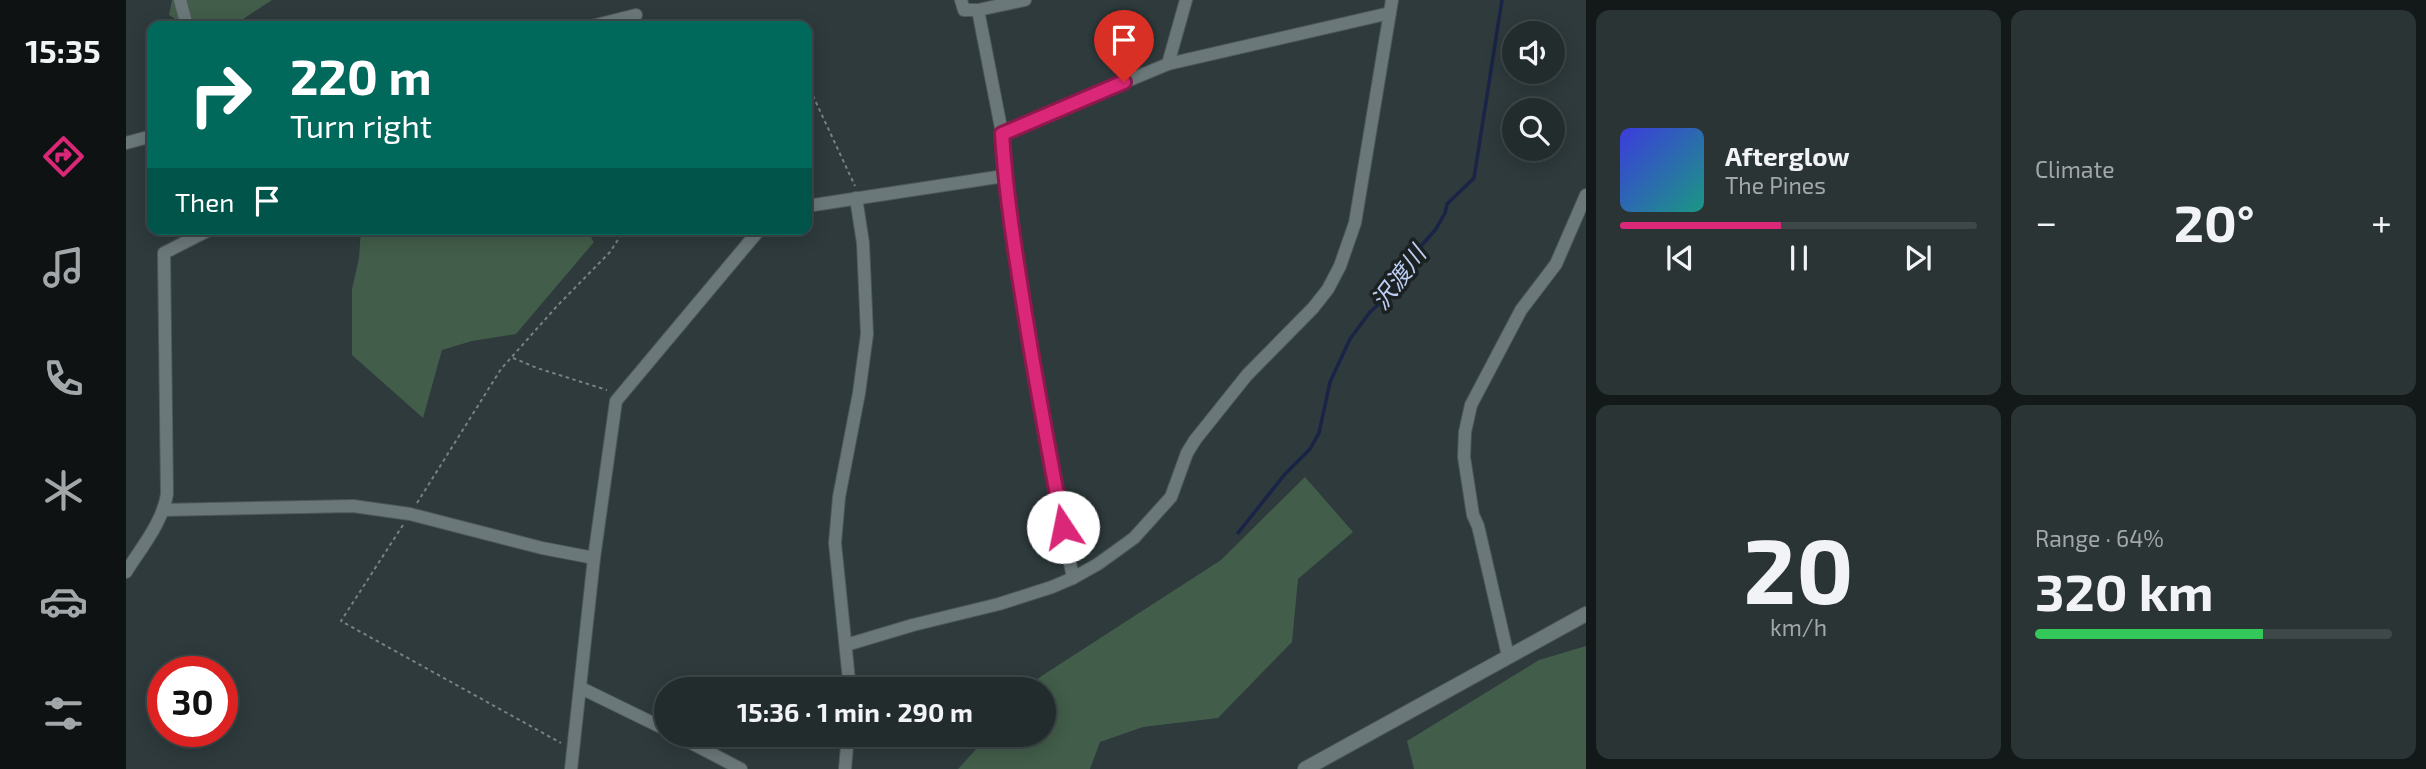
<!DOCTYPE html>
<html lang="en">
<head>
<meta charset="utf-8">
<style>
	body { margin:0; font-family:"Exo 2","Noto Sans JP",sans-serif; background:#2a3435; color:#f1f3f6; height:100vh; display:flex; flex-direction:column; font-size:26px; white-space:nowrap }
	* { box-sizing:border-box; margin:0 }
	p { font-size:23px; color:#a2a7aa }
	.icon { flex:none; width:38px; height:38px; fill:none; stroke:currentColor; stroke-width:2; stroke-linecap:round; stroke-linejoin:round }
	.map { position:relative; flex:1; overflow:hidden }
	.sheet { display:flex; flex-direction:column; gap:10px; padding:10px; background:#131819; width:840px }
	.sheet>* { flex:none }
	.top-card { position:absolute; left:21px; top:21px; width:665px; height:214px; border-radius:14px; box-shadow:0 4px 18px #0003,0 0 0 2px #3f4849; background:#00695c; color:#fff; overflow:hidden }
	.buttons { position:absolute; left:1376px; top:21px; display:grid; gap:14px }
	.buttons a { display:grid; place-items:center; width:63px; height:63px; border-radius:50%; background:#222c2d; box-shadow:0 4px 18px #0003,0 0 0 2px #3f4849; font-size:35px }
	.speed { position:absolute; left:21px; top:656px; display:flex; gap:14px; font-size:35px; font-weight:700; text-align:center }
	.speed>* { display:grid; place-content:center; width:91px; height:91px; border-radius:50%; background:#222c2d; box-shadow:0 4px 18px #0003,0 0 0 2px #3f4849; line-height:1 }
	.speed .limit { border:10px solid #d22; background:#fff; color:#111 }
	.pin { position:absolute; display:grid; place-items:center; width:60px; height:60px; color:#fff; margin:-72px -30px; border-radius:50% 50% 50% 0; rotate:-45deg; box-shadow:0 0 7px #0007 }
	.pin .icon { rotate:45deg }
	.me { position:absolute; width:77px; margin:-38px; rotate:349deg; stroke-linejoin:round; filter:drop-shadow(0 0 5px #0008) }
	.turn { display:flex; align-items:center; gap:24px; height:147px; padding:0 28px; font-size:32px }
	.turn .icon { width:91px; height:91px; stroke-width:2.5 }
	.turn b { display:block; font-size:49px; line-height:60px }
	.then { display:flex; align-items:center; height:66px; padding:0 28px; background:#0003; gap:14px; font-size:26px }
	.big { font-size:52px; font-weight:700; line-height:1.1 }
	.sheet .widget { flex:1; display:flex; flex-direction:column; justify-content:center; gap:10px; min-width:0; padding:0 24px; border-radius:14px; background:#2a3435 }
	.sheet .dial { align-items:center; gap:0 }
	.dial b { font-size:91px; line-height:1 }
	.song { display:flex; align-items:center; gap:21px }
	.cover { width:84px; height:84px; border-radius:10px; background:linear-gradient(135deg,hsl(240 70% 55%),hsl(170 70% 35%)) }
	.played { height:7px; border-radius:4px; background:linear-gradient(90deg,#db2777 45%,#3f4849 45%) }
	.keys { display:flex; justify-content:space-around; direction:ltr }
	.heat { display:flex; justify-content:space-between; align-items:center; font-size:38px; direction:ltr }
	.charge { height:10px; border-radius:5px; background:linear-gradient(90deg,#34c759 64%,#3f4849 0) }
	.sheet .tiles { flex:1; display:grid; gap:10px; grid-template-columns:repeat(2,1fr) }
	.trip { position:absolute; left:528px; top:677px; width:402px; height:70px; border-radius:35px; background:#222c2d; box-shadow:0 4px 18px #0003,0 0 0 2px #3f4849; font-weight:700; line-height:70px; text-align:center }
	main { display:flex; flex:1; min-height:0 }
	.menu { display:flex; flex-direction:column; width:126px; justify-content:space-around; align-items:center; background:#0e1212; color:#a2a7aa }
	.menu .icon { width:49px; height:49px }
	.menu .active { color:#db2777 }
	.menu b { font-size:32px; color:#f1f3f6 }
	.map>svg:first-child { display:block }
	.green { fill:#425d4a }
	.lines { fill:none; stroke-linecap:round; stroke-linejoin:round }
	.stream { stroke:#192446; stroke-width:3.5 }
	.minor-casing { stroke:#4f585a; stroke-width:14 }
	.tertiary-casing { stroke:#4f585a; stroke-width:16 }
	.path { stroke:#788284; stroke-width:2; stroke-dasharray:3.5 3.5; stroke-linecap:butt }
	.minor { stroke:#6b787a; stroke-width:12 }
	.tertiary { stroke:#6b787a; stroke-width:14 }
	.route-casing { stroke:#8e194d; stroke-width:18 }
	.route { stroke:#db2777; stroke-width:12 }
	.labels { text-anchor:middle; stroke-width:7; stroke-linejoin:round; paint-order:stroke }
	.water-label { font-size:24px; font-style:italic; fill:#bdcdf4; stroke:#1b2021 }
</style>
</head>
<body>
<main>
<nav class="menu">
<b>15:35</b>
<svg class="icon active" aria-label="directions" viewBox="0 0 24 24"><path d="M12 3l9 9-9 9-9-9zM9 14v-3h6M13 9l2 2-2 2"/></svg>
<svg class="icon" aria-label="music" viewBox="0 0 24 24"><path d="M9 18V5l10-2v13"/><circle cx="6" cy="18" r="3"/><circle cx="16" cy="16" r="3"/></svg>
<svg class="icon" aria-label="phone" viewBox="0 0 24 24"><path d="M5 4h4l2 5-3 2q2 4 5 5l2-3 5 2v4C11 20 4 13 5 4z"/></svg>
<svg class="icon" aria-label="climate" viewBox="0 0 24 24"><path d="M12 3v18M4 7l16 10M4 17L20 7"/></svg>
<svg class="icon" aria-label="car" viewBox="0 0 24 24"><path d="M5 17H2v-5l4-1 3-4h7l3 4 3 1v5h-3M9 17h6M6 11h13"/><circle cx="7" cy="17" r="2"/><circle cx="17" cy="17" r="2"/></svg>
<svg class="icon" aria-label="filters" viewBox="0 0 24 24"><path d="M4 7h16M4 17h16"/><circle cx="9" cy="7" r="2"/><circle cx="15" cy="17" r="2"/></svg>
</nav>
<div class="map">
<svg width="1460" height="769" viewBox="0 0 1460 769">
	<rect width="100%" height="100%" fill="#2e3a3c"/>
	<g class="green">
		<path d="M46,0H146L111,23L99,26H60L43,15Z"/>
		<path d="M235,229H460L468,242L390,334L346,341L316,350L297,418L226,355V289L233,258Z"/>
		<path d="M1179,477L1227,532L1172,579L1166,642L1092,718L1017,727L974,742L964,769H832L863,735H919V690L903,689L914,677L1095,560Z"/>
		<path d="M1460,646V769H1288L1281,741L1413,660Z"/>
	</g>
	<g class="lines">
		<path class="stream" d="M1112,533L1159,474L1184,449L1193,433L1204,382L1224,339L1244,312L1264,294L1274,279L1281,262L1310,229L1319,213L1321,204L1348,178L1376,0"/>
		<defs>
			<g id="minor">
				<path d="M54,0L61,26"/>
				<path d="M835,0L838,10H852L899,0"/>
				<path d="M852,10L876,133L880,193L912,399L947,578"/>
				<path d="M466,26L510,15"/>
				<path d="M1042,64L1060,0"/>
				<path d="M876,133L1042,64L1264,13"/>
				<path d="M0,143L26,136"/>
				<path d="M681,206L878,176"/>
				<path d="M37,510L227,506L284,514L416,548L468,558"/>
				<path d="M0,572C15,548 37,522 41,494L38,253L85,229"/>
				<path d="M720,645L787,625L873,604L926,587L947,578L972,564L1008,538L1045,497L1061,453L1069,440L1121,375L1187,308L1202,289L1214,266L1229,223L1266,0"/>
				<path d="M1382,656L1352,526L1347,515L1338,457L1339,432L1345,405L1395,310L1430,264L1460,195"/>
				<path d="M455,688L541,730"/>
				<path d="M724,690L709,543L713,497L733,393L741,334L737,243L730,198"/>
				<path d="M550,735L615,769"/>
				<path d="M445,769L468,558L490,401L634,229"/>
				<path d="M719,769L722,735"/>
			</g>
			<path id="tertiary" d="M1179,769L1460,614"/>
		</defs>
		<use href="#minor" class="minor-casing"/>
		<use href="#tertiary" class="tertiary-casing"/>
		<g class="path">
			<path d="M681,83L729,186"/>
			<path d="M387,358L411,368L481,390"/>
			<path d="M291,503L375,369L432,305L484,252L499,229"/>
			<path d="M277,525L215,621L435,743"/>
		</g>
		<use href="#minor" class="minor"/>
		<use href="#tertiary" class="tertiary"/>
	</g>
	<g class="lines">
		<defs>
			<path id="route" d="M937,527C924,458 911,389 900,320C890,258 880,197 876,134L998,82"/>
		</defs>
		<use href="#route" class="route-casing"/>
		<use href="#route" class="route"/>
	</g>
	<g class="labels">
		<g class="water-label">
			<text transform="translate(1273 278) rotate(-53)" y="8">沢渡川</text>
		</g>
	</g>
</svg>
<div class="buttons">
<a><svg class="icon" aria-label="sound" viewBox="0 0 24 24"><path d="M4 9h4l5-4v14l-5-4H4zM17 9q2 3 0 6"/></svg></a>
<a><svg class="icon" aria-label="search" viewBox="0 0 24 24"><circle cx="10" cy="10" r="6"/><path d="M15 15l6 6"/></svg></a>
</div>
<div class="speed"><div class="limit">30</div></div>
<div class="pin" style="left:998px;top:82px;background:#d93025"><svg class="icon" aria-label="arrive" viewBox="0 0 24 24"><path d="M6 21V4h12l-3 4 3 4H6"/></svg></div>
<svg class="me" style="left:937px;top:527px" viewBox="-20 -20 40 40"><circle r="19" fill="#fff"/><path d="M0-13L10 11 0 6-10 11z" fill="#db2777"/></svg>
<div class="trip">15:36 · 1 min · 290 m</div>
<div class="top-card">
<div class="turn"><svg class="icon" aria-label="right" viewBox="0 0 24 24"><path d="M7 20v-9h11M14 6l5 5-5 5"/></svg><div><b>220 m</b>Turn right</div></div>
<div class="then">Then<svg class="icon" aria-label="arrive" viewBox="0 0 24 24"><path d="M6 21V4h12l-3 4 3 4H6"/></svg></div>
</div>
</div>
<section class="sheet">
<div class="tiles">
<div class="widget">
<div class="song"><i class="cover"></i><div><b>Afterglow</b><p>The Pines</p></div></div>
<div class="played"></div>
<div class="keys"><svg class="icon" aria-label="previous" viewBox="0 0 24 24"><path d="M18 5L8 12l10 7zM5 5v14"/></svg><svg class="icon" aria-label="pause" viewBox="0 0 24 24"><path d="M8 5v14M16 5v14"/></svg><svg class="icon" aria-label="next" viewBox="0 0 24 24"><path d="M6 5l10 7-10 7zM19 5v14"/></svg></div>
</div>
<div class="widget"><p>Climate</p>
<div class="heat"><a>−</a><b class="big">20°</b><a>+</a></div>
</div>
<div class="widget dial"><b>20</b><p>km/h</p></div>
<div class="widget"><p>Range · 64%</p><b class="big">320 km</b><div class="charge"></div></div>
</div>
</section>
</main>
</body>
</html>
